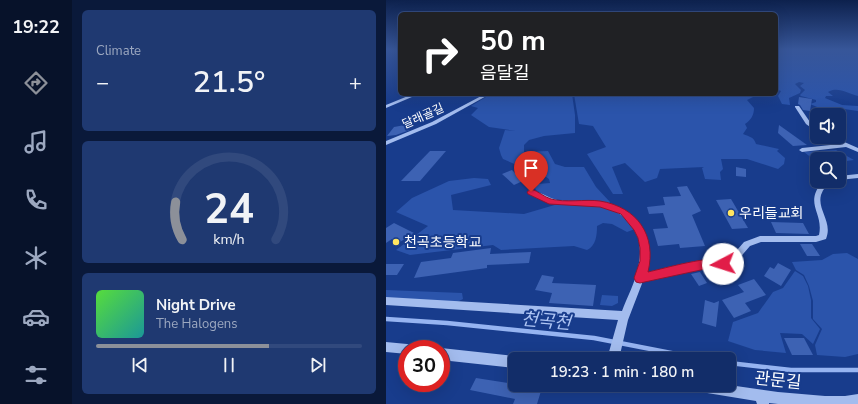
<!DOCTYPE html>
<html lang="en">
<head>
<meta charset="utf-8">
<style>
	body { margin:0; font-family:"Nunito Sans","Noto Sans KR",sans-serif; background:#1f3971; color:#f1f3f6; height:100vh; display:flex; flex-direction:column; font-size:15px; white-space:nowrap }
	* { box-sizing:border-box; margin:0 }
	p { font-size:13px; color:#9ca8c0 }
	.icon { flex:none; width:22px; height:22px; fill:none; stroke:currentColor; stroke-width:2; stroke-linecap:round; stroke-linejoin:round }
	.map { position:relative; flex:1; overflow:hidden }
	.panel { display:flex; flex-direction:column; gap:10px; padding:10px; background:#0a193a; width:314px }
	.panel>* { flex:none }
	.top-card { position:absolute; left:12px; top:12px; width:380px; height:84px; border-radius:6px; box-shadow:0 4px 16px #0002,0 0 0 1px #31497d; background:#202124; color:#fff; overflow:hidden }
	.tools { position:absolute; left:424px; top:108px; display:grid; gap:8px }
	.tools a { display:grid; place-items:center; width:36px; height:36px; border-radius:6px; background:#122d69; box-shadow:0 4px 16px #0002,0 0 0 1px #31497d; font-size:20px }
	.speed { position:absolute; left:12px; top:340px; display:flex; gap:8px; font-size:20px; font-weight:700; text-align:center }
	.speed>* { display:grid; place-content:center; width:52px; height:52px; border-radius:50%; background:#122d69; box-shadow:0 4px 16px #0002,0 0 0 1px #31497d; line-height:1 }
	.speed .limit { border:6px solid #d22; background:#fff; color:#111 }
	.pin { position:absolute; display:grid; place-items:center; width:34px; height:34px; color:#fff; margin:-41px -17px; border-radius:50% 50% 50% 0; rotate:-45deg; box-shadow:0 0 4px #0007 }
	.pin .icon { rotate:45deg }
	.me { position:absolute; width:44px; margin:-22px; rotate:265deg; stroke-linejoin:round; filter:drop-shadow(0 0 3px #0008) }
	.turn { display:flex; align-items:center; gap:14px; height:84px; padding:0 16px; font-size:18px }
	.turn .icon { width:52px; height:52px; stroke-width:2.5 }
	.turn b { display:block; font-size:28px; line-height:34px }
	.big { font-size:30px; font-weight:600; line-height:1.1 }
	.panel .tile { flex:1; display:flex; flex-direction:column; justify-content:center; gap:6px; min-width:0; padding:0 14px; border-radius:6px; background:#1f3971 }
	.panel .dial { align-items:center; gap:0 }
	.dial svg { height:104px; overflow:visible; fill:none; stroke:#31497d; stroke-width:7; stroke-linecap:round; text-anchor:middle }
	.dial text { fill:#f1f3f6; stroke:none }
	.song { display:flex; align-items:center; gap:12px }
	.cover { width:48px; height:48px; border-radius:6px; background:linear-gradient(135deg,hsl(110 70% 55%),hsl(180 70% 35%)) }
	.played { height:4px; border-radius:2px; background:linear-gradient(90deg,#8c9099 65%,#31497d 65%) }
	.keys { display:flex; justify-content:space-around; direction:ltr }
	.heat { display:flex; justify-content:space-between; align-items:center; font-size:22px; direction:ltr }
	.trip { position:absolute; left:122px; top:352px; width:228px; height:40px; border-radius:6px; background:#122d69; box-shadow:0 4px 16px #0002,0 0 0 1px #31497d; font-weight:600; line-height:40px; text-align:center }
	main { display:flex; flex:1; min-height:0 }
	.tabs { display:flex; flex-direction:column; width:72px; justify-content:space-around; align-items:center; background:#07122a; color:#9ca8c0 }
	.tabs .icon { width:28px; height:28px }
	.tabs .current { color:#8c9099 }
	.tabs b { font-size:18px; color:#f1f3f6 }
	.map>svg:first-child { display:block }
	.green { fill:#2b54ab }
	.lines { fill:none; stroke-linecap:round; stroke-linejoin:round }
	.stream { stroke:#96b4f1; stroke-width:4.5 }
	.building { fill:#3d62b3 }
	.minor { fill:#a3bcee; fill-rule:evenodd }
	.route { fill:#e11d48; stroke:#92132f }
	.poi-dot { fill:#ffe561; stroke:#183c8c; stroke-width:1.5 }
	.labels { text-anchor:middle; stroke-width:4; stroke-linejoin:round; paint-order:stroke }
	.far-street-label { font-size:12px; fill:#fff; stroke:#183c8c }
	.poi-label { font-size:14px; fill:#fff; stroke:#183c8c; text-anchor:start }
	.near-street-label { font-size:17px; fill:#fff; stroke:#183c8c }
	.near-water-label { font-size:18px; font-style:italic; fill:#afc6f5; stroke:#183c8c }
</style>
</head>
<body>
<main>
<nav class="tabs">
<b>19:22</b>
<svg class="icon current" aria-label="directions" viewBox="0 0 24 24"><path d="M12 3l9 9-9 9-9-9zM9 14v-3h6M13 9l2 2-2 2"/></svg>
<svg class="icon" aria-label="music" viewBox="0 0 24 24"><path d="M9 18V5l10-2v13"/><circle cx="6" cy="18" r="3"/><circle cx="16" cy="16" r="3"/></svg>
<svg class="icon" aria-label="phone" viewBox="0 0 24 24"><path d="M5 4h4l2 5-3 2q2 4 5 5l2-3 5 2v4C11 20 4 13 5 4z"/></svg>
<svg class="icon" aria-label="climate" viewBox="0 0 24 24"><path d="M12 3v18M4 7l16 10M4 17L20 7"/></svg>
<svg class="icon" aria-label="car" viewBox="0 0 24 24"><path d="M5 17H2v-5l4-1 3-4h7l3 4 3 1v5h-3M9 17h6M6 11h13"/><circle cx="7" cy="17" r="2"/><circle cx="17" cy="17" r="2"/></svg>
<svg class="icon" aria-label="filters" viewBox="0 0 24 24"><path d="M4 7h16M4 17h16"/><circle cx="9" cy="7" r="2"/><circle cx="15" cy="17" r="2"/></svg>
</nav>
<section class="panel">
<div class="tile"><p>Climate</p>
<div class="heat"><a>−</a><b class="big">21.5°</b><a>+</a></div>
</div>
<div class="tile dial"><svg viewBox="0 0 100 80">
<path d="M14 69A42 42 0 1 1 86 69"/>
<path d="M14 69A42 42 0 0 1 9 40" stroke="#8c9099"/>
<text x="50" y="56" font-size="32" font-weight="700">24</text>
<text x="50" y="72" font-size="11">km/h</text>
</svg></div>
<div class="tile">
<div class="song"><i class="cover"></i><div><b>Night Drive</b><p>The Halogens</p></div></div>
<div class="played"></div>
<div class="keys"><svg class="icon" aria-label="previous" viewBox="0 0 24 24"><path d="M18 5L8 12l10 7zM5 5v14"/></svg><svg class="icon" aria-label="pause" viewBox="0 0 24 24"><path d="M8 5v14M16 5v14"/></svg><svg class="icon" aria-label="next" viewBox="0 0 24 24"><path d="M6 5l10 7-10 7zM19 5v14"/></svg></div>
</div>
</section>
<div class="map">
<svg width="472" height="404" viewBox="0 0 472 404">
	<rect width="100%" height="100%" fill="#183c8c"/>
	<g class="green">
		<path d="M390,49H472V96C462,94 452,86 442,92L447,96H440L439,98L456,105L472,106V111L458,109L443,112L424,104L430,102V100L415,96L414,95L419,90L414,86L418,83L413,82L409,84L415,90L414,93L403,98L404,105L396,104L392,96L395,91L390,89Z"/>
		<path d="M105,94H186L189,115V133L158,136L143,140L138,145V152L162,151L169,164L179,167H198L210,187L224,202L223,204L164,199L150,190L149,188L152,184L164,183L163,179L153,172L144,176L133,166L117,159L115,155L113,148L119,130L130,131L103,127L85,115L92,108L85,106Z"/>
		<path d="M188,94H373L361,100L368,108C368,115 365,120 359,124L361,128L357,134C364,137 368,137 370,144L393,149L391,151L399,158L398,164L392,169L361,159H335L337,169L334,172L335,180L319,179L316,168L318,167L274,169L271,178L259,182L239,163L226,167L237,194H227L201,154L220,147L207,126L193,124Z"/>
		<path d="M450,150L468,160L453,162V159H431V162L418,152Z"/>
		<path d="M88,178L102,179L105,185L65,195L67,210L138,214L172,204L214,206L237,213L249,229L241,232L226,224L217,223L211,226C211,235 210,246 201,250L188,246L115,250L107,245L24,255L10,250L42,226L10,212L26,198L63,181Z"/>
		<path d="M461,253L472,259V354L459,357L431,355L429,345L436,329L427,319V301L423,286L418,275L410,270L406,262L436,260L447,254Z"/>
		<path d="M409,271L417,276L422,286L425,300V318L434,329L427,344L416,334L394,333L400,353L369,350L342,341L347,322L372,313L387,292L397,288Z"/>
		<path d="M0,290L76,293L77,299L71,302L0,298Z"/>
		<path d="M216,295L232,296V303L226,306L214,305Z"/>
	</g>
	<g class="lines">
		<g class="stream">
			<path d="M0,319L61,323L208,338L316,359"/>
			<path d="M343,363L405,370H472"/>
		</g>
	</g>
	<g class="building">
		<path d="M413,97L426,99L424,111L417,110L414,105L412,104Z"/>
		<path d="M30,123L22,129L24,130L10,135L1,136L8,127Z"/>
		<path d="M393,125L421,145L407,146L392,133Z"/>
		<path d="M44,151H60L34,181H15Z"/>
		<path d="M350,167L360,169V177L350,176Z"/>
		<path d="M126,170L129,173L139,180L128,185L116,174Z"/>
		<path d="M301,186L315,211L306,215L319,246L294,248L293,244L272,246L267,229L282,228L277,213L263,214L261,207L279,205L277,197L295,196L291,187Z"/>
		<path d="M345,199L362,228L346,229L330,200Z"/>
		<path d="M374,205H382L390,218H377L374,213Z"/>
		<path d="M385,222L417,223L423,234L390,233Z"/>
		<path d="M8,223L28,233L14,242L6,239L0,243V228Z"/>
		<path d="M414,244H426L434,256H421Z"/>
		<path d="M105,248L104,254L145,252L143,263L101,265V268L28,278L35,262L65,258L67,253Z"/>
		<path d="M392,263L405,270L395,286L378,276L384,267L388,269Z"/>
		<path d="M0,264H18L11,275H0Z"/>
		<path d="M314,272L321,283L313,286L305,274Z"/>
		<path d="M156,275L168,277L166,283L210,285L207,306L163,303L166,293L149,290Z"/>
		<path d="M368,279L380,295L359,303L365,311L348,318L336,300L358,292L352,285Z"/>
		<path d="M319,300L328,303L333,301L330,327L316,323Z"/>
		<path d="M398,338H418L427,355H406Z"/>
		<path d="M90,378L122,383L121,385L155,391L151,404H127L129,399L84,390Z"/>
	</g>
	<g class="lines">
		<g class="minor">
			<path d="M27,94H33L0,108V105Z"/>
			<path d="M99,94H104L50,124L0,145V141L46,122Z"/>
			<path d="M409,106H413L424,122L431,128V132L420,124L409,107Z"/>
			<path d="M440,137H447L472,148V152L460,147L416,152L413,150L416,148L454,144Z"/>
			<path d="M472,174V178L453,180V176Z"/>
			<path d="M437,181H444C441,185 437,189 435,195C431,210 447,222 440,239L430,242H375L364,246L351,261L343,265L324,268L257,281L242,320L233,359H221L232,320L0,305V297L236,311C241,297 249,283 252,268C260,232 243,210 208,206C181,203 169,208 143,194L142,192L143,190C149,189 163,198 171,200C204,205 236,194 256,229C264,242 264,258 260,273L324,260L341,259L345,257L358,242L374,236H430L433,235C438,212 417,204 437,181Z"/>
			<path d="M0,342L21,344L25,345L26,349H21V354L0,352Z"/>
			<path d="M55,348L129,356L133,359H129V368L55,360V349H54Z"/>
			<path d="M303,385H343L392,392L439,396H459L472,394V404H392L383,403V404H371L370,401L309,391L305,389Z"/>
		</g>
	</g>
	<linearGradient id="sky" x2="0" y2="1"><stop stop-color="#0d214d"/><stop offset="0.47" stop-color="#375699"/><stop offset="1" stop-color="#375699" stop-opacity="0"/></linearGradient>
	<rect width="472" height="105" fill="url(#sky)"/>
	<path class="route" d="M145,189C152,191 158,197 165,199C179,203 199,199 214,201C251,207 271,235 262,272C280,268 324,255 341,260L342,264L341,267L324,268L254,283L250,282L248,278L254,261V248L252,238L248,230L235,214L214,207L163,204L142,194L141,192Z"/>
	<g class="poi-dot">
		<circle cx="345" cy="213" r="4"/>
		<circle cx="10" cy="242" r="4"/>
	</g>
	<g class="labels">
		<g class="far-street-label">
			<text transform="translate(37 116) rotate(-24)" y="4">달래골길</text>
		</g>
		<g class="poi-label">
			<text x="353" y="218">우리들교회</text>
			<text x="18" y="247">천곡초등학교</text>
		</g>
		<g class="near-street-label">
			<text transform="translate(392 380) rotate(6)" y="6">관문길</text>
		</g>
		<g class="near-water-label">
			<text transform="translate(160 321) rotate(5)" y="6">천곡천</text>
		</g>
	</g>
</svg>
<div class="tools">
<a><svg class="icon" aria-label="sound" viewBox="0 0 24 24"><path d="M4 9h4l5-4v14l-5-4H4zM17 9q2 3 0 6"/></svg></a>
<a><svg class="icon" aria-label="search" viewBox="0 0 24 24"><circle cx="10" cy="10" r="6"/><path d="M15 15l6 6"/></svg></a>
</div>
<div class="speed"><div class="limit">30</div></div>
<div class="pin" style="left:145px;top:192px;background:#d93025"><svg class="icon" aria-label="arrive" viewBox="0 0 24 24"><path d="M6 21V4h12l-3 4 3 4H6"/></svg></div>
<svg class="me" style="left:337px;top:264px" viewBox="-20 -20 40 40"><circle r="19" fill="#fff"/><path d="M0-13L10 11 0 6-10 11z" fill="#e11d48"/></svg>
<div class="trip">19:23 · 1 min · 180 m</div>
<div class="top-card">
<div class="turn"><svg class="icon" aria-label="right" viewBox="0 0 24 24"><path d="M7 20v-9h11M14 6l5 5-5 5"/></svg><div><b>50 m</b>음달길</div></div>
</div>
</div>
</main>
</body>
</html>
